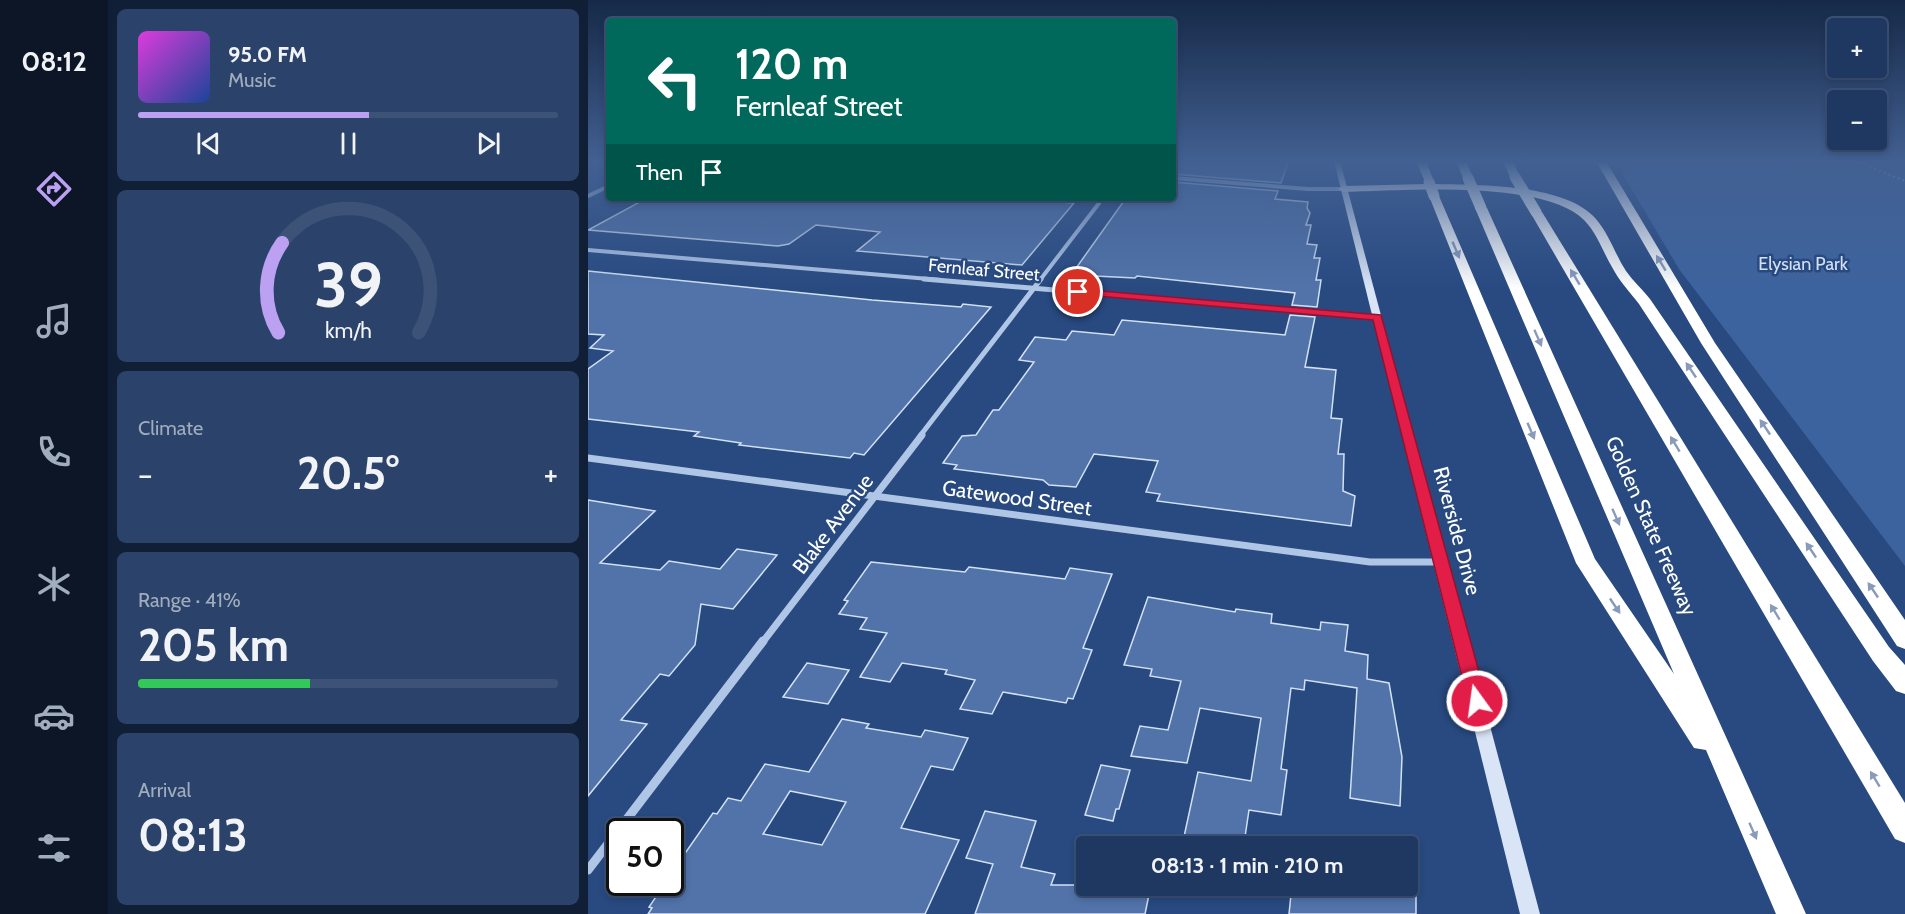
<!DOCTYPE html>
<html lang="en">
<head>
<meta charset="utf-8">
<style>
	body { margin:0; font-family:Cabin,sans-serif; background:#2b436a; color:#f1f3f6; height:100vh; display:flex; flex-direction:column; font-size:22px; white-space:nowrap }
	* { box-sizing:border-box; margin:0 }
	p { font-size:20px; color:#a1acbd }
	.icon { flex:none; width:33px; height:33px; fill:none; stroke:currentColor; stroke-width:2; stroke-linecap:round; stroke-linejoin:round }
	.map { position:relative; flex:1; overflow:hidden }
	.sheet { display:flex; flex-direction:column; gap:9px; padding:9px; background:#101f35; width:480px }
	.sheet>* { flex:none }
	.top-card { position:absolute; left:18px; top:18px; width:570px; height:183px; border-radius:6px; box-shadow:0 3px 9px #0003,0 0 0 2px #3c5276; background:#00695c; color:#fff; overflow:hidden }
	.tools { position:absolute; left:1239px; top:18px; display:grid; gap:12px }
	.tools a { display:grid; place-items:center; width:60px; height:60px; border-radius:6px; background:#1e3861; box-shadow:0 3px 9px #0003,0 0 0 2px #3c5276; font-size:30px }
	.speed { position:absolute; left:18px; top:818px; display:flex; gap:12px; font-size:30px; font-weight:700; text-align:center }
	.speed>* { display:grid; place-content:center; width:78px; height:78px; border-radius:50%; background:#1e3861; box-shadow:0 3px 9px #0003,0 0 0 2px #3c5276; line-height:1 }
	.speed .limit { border:3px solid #111; border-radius:9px; background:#fff; color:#111 }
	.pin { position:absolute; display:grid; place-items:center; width:51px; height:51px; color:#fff; margin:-26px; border:3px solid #fff; border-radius:50%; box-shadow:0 2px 6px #0007 }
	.me { position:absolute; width:66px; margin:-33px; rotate:346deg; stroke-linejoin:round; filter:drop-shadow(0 0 4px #0008) }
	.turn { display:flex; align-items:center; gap:21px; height:126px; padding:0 30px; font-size:27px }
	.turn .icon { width:78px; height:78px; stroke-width:2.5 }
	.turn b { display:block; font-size:42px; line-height:51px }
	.then { display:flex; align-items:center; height:57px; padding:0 30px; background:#0003; gap:12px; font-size:22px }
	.big { font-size:45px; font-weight:800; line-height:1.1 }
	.sheet .tile { flex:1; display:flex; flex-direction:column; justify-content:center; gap:9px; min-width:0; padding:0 21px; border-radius:9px; background:#2b436a }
	.sheet .dial { align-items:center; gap:0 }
	.dial svg { height:156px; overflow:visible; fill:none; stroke:#3c5276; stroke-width:7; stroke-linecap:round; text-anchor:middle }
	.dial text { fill:#f1f3f6; stroke:none }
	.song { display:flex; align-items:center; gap:18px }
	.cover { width:72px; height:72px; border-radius:9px; background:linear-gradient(135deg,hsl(300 70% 55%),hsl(220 70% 35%)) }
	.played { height:6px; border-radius:3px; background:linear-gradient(90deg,#bca0f2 55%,#3c5276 55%) }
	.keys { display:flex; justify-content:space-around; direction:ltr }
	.heat { display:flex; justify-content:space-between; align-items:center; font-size:33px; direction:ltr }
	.charge { height:9px; border-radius:4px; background:linear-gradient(90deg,#34c759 41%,#3c5276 0) }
	.trip { position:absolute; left:488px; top:836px; width:342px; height:60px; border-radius:6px; background:#1e3861; box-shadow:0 3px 9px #0003,0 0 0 2px #3c5276; font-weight:800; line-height:60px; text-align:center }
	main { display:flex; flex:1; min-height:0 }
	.tab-bar { display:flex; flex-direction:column; width:108px; justify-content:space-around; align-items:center; background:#0c1627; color:#a1acbd }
	.tab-bar .icon { width:42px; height:42px }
	.tab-bar .current { color:#bca0f2 }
	.tab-bar b { font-size:27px; color:#f1f3f6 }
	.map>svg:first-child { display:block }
	.green { fill:#3d639e }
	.building { fill:#5173a9; stroke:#d3e1f5; stroke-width:1.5; fill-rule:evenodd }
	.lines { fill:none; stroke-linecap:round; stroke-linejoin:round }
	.path { stroke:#b0c6e6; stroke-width:2; stroke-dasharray:2 3; stroke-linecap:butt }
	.street-far3 { stroke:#b0c6e6; stroke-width:4 }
	.street-far2 { stroke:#b0c6e6; stroke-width:5 }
	.street-far1 { stroke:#b0c6e6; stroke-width:7 }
	.street { stroke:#b0c6e6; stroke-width:9 }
	.secondary { fill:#d9e4f6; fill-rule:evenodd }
	.highway { fill:#fff; fill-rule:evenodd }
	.highway-bridge { stroke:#fff; stroke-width:11 }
	.oneway { fill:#899bba }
	.route { fill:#e11d48; stroke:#92132f; stroke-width:1.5 }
	.labels { text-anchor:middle; stroke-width:5; stroke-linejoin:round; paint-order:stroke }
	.far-park-label { font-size:18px; fill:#d3e1f5; stroke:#284a81 }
	.far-street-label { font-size:18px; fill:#fff; stroke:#284a81 }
	.street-label { font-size:21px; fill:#fff; stroke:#284a81 }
</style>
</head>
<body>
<main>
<nav class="tab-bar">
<b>08:12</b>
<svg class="icon current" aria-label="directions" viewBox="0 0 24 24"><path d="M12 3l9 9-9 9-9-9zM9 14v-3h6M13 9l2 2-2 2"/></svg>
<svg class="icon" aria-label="music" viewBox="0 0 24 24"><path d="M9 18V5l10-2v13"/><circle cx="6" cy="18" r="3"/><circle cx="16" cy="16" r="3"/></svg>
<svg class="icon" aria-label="phone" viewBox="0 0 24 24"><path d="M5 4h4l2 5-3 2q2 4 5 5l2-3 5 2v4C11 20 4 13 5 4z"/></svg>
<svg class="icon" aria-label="climate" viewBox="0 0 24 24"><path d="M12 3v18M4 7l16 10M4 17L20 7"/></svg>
<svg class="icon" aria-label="car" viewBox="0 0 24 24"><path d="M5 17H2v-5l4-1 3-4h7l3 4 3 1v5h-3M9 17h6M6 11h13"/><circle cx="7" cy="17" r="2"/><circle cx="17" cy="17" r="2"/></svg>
<svg class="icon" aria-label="filters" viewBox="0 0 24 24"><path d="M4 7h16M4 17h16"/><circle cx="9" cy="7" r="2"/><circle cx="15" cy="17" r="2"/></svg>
</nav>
<section class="sheet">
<div class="tile">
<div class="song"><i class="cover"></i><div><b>95.0 FM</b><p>Music</p></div></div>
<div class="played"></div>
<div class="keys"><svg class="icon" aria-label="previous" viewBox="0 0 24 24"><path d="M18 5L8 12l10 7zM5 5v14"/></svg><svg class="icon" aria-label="pause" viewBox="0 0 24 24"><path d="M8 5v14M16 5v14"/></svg><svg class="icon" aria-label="next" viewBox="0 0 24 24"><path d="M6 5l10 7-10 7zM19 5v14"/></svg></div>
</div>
<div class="tile dial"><svg viewBox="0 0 100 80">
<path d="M14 69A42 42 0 1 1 86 69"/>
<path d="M14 69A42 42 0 0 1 16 23" stroke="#bca0f2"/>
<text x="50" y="56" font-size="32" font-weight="700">39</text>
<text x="50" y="72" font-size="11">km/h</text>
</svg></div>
<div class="tile"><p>Climate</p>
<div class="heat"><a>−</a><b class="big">20.5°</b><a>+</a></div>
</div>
<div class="tile"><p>Range · 41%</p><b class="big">205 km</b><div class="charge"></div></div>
<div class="tile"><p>Arrival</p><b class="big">08:13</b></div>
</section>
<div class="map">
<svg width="1317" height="914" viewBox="0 0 1317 914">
	<rect width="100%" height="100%" fill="#284a81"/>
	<path class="green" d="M1027,161H1317V566L1091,269Z"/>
	<g class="building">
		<path d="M585,161H696L700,163L693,183L585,174Z"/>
		<path d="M585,182L690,191L687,199L720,202L719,208L722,213L718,225H723L719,244L729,245L726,258H732L728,280H733L729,307L704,305L707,293L549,276L547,278L487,275L489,271H486L538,198H585Z"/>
		<path d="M59,198H417L486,203L434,265L269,251L292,232L228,225L201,244L190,246L0,230Z"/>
		<path d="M0,271L284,300L373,307L375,304L403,307L276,455L266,453L262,458L151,445L153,443L106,436L111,432L0,419V369L25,351L2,348L16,335L0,334Z"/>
		<path d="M702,315L727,317L717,367L748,370L743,418L754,419L750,454H756L755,491L767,496L763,526L569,501L572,494L558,492L570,461L506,454L488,487L461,485L455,480L366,469L369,465L355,463L374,436L388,435L405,410H411L446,362L431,360L447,337L478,340L484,331L526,335L534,320L697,335Z"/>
		<path d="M0,500L67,511L12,563L72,570L81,561L132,569L149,549L189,555L145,609L113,604L107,645L81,676L72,674L33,720L59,724L0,796Z"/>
		<path d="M283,562L377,572L381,567L477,579L482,568L524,574L495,648L504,650L485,699L480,698L478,703L415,692L404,714L372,709L387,680L357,674L359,670L314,663L302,682L272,677L299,633L272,629L279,618L251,614L260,601L256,600Z"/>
		<path d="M560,597L647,612L648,609L684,614L683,623L732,630L733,622L760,625L757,651L780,655L779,679L801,683L814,757L812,806L762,798L769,688L717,680L716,690L703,688L693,769L699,770L693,815L661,810L657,837L651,836L649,846H594L610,772L663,781L673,718L612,708L599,763L543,756L552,726L580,730L593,681L562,676L564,669L536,665Z"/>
		<path d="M219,663L261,670L240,704L195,697Z"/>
		<path d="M254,719L281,724L278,728L333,737L337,730L380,738L365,770L343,766L313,828L371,840L337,914H60L64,908L61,907L78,882H82V875L125,813L129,814L140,798L153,801L177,764L221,772ZM202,791L258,802L234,845L175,834Z"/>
		<path d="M513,765L542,770L531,809H528L525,821L497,815Z"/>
		<path d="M397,811L448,821L433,867L467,874L463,885H563L557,914H387L405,864L378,858Z"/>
		<path d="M704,885H828V914H701Z"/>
	</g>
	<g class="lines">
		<path class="path" d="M1268,161L1317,181"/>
		<g class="street-far3">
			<path d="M585,178L720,189H755"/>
			<path d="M0,196L21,186"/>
			<path d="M0,250L353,280"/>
			<path d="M452,280L515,198"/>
		</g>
		<g class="street-far2">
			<path d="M336,279L789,317"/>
			<path d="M332,436L453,279"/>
		</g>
		<g class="street-far1">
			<path d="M0,458L782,562H853"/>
			<path d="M174,643L334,435"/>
		</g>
		<path class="street" d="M0,870L175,641"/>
		<path class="secondary" d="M746,161H752L952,914H932Z"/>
		<g class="highway">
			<path d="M828,161H838L846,182L845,184C889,185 977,183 1008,219C1021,234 1027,254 1038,271C1045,281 1054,289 1062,299L1301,647L1317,665V694L1308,691L1285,661L1051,304C1042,292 1031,281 1024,267C1015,252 1009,233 996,220C955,179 812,191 755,192L750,189L755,186L838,184Z"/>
			<path d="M868,161H878L885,178L884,180H876Z"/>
			<path d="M915,161H925L932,177L931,179H923Z"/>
			<path d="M1008,161H1018L1127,343L1317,620V649L1309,646L1113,343Z"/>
			<path d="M842,194L851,196L1007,559L1086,674L887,208L893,205L899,208L1218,914H1188L1118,750L1106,748L988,563L841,196Z"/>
			<path d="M944,210L954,212L1317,803V843L1307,839L942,212Z"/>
		</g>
		<g class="highway-bridge">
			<path d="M927,177L948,212"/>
			<path d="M880,178L893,208"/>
			<path d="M841,182L846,196"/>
		</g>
	</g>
	<defs><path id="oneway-solid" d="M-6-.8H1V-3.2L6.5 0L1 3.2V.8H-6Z" transform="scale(1.5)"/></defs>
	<g class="oneway">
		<use href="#oneway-solid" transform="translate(868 250) rotate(67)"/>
		<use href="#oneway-solid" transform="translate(1073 263) rotate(-121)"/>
		<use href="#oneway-solid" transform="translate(987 277) rotate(-121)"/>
		<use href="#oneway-solid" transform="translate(950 338) rotate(66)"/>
		<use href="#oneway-solid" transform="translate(1103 370) rotate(-124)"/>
		<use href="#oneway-solid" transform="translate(1177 427) rotate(-124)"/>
		<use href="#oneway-solid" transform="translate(943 431) rotate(67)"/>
		<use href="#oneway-solid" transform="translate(1087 444) rotate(-121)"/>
		<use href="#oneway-solid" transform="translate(1028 517) rotate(66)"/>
		<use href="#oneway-solid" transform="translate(1223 550) rotate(-124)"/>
		<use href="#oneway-solid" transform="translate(1285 590) rotate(-124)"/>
		<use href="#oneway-solid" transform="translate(1027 606) rotate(56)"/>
		<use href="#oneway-solid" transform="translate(1187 612) rotate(-121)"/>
		<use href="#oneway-solid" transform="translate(1287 779) rotate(-121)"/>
		<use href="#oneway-solid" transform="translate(1165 831) rotate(66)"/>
	</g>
	<linearGradient id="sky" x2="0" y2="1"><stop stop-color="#162947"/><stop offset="0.56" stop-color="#426092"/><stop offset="1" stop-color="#426092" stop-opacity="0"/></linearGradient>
	<rect width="1317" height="289" fill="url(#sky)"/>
	<path class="route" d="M490,289L793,315L899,701L896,708L889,710L883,708L880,701L785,320L486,294L485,292Z"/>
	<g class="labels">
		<g class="far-park-label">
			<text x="1215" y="270">Elysian Park</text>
		</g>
		<g class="far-street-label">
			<text transform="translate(396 270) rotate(5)" y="6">Fernleaf Street</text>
		</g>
		<g class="street-label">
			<text transform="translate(429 498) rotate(8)" y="7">Gatewood Street</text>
			<text transform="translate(245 524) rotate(-53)" y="7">Blake Avenue</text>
			<text transform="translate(1063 526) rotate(66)" y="7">Golden State Freeway</text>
			<text transform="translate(869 531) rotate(75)" y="7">Riverside Drive</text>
		</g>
	</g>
</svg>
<div class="tools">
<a>+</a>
<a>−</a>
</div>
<div class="speed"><div class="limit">50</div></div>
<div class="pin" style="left:490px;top:292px;background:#d93025"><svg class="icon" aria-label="arrive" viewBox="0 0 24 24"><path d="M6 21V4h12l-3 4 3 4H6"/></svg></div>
<svg class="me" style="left:889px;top:701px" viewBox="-20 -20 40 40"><circle r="17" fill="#e11d48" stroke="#fff" stroke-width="3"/><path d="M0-11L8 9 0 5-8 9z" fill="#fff"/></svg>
<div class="trip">08:13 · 1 min · 210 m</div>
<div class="top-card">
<div class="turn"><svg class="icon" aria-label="left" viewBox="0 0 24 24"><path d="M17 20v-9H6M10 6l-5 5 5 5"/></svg><div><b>120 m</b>Fernleaf Street</div></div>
<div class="then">Then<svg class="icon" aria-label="arrive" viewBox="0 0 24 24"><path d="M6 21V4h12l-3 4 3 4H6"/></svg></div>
</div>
</div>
</main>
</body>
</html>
